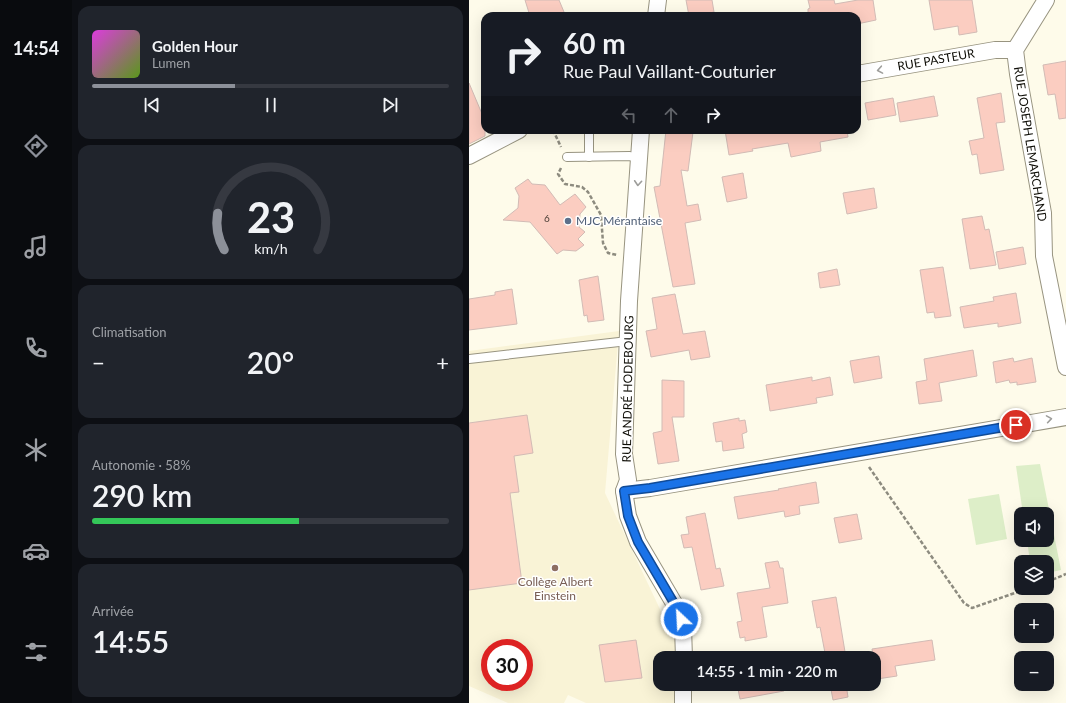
<!DOCTYPE html>
<html lang="fr">
<head>
<meta charset="utf-8">
<style>
	body { margin:0; font-family:Lato,sans-serif; background:#20242c; color:#f1f3f6; height:100vh; display:flex; flex-direction:column; font-size:15px; white-space:nowrap }
	* { box-sizing:border-box; margin:0 }
	p { font-size:13px; color:#9ea1a6 }
	.icon { flex:none; width:22px; height:22px; fill:none; stroke:currentColor; stroke-width:2; stroke-linecap:round; stroke-linejoin:round }
	.map { position:relative; flex:1; overflow:hidden }
	.details { display:flex; flex-direction:column; gap:6px; padding:6px; background:#0d0f14; width:397px }
	.details>* { flex:none }
	.top-card { position:absolute; left:12px; top:12px; width:380px; height:122px; border-radius:12px; box-shadow:0 4px 16px #0002; background:#171b24; color:#f1f3f6; overflow:hidden }
	.controls { position:absolute; left:545px; top:507px; display:grid; gap:8px }
	.controls a { display:grid; place-items:center; width:40px; height:40px; border-radius:8px; background:#171b24; box-shadow:0 4px 16px #0002; font-size:20px }
	.speed { position:absolute; left:12px; top:639px; display:flex; gap:8px; font-size:20px; font-weight:700; text-align:center }
	.speed>* { display:grid; place-content:center; width:52px; height:52px; border-radius:50%; background:#171b24; box-shadow:0 4px 16px #0002; line-height:1 }
	.speed .limit { border:6px solid #d22; background:#fff; color:#111 }
	.pin { position:absolute; display:grid; place-items:center; width:34px; height:34px; color:#fff; margin:-17px; border:2px solid #fff; border-radius:50%; box-shadow:0 1px 4px #0007 }
	.me { position:absolute; width:44px; margin:-22px; rotate:335deg; stroke-linejoin:round; filter:drop-shadow(0 0 3px #0008) }
	.turn { display:flex; align-items:center; gap:14px; height:84px; padding:0 16px; font-size:18px }
	.turn .icon { width:52px; height:52px; stroke-width:2.5 }
	.turn b { display:block; font-size:28px; line-height:34px }
	.lanes { display:flex; align-items:center; height:38px; padding:0 16px; background:#0003; justify-content:center; gap:20px; direction:ltr }
	.lanes .off { opacity:.35 }
	.big { font-size:30px; font-weight:600; line-height:1.1 }
	.details .card { flex:1; display:flex; flex-direction:column; justify-content:center; gap:6px; min-width:0; padding:0 14px; border-radius:12px; background:#20242c }
	.details .dial { align-items:center; gap:0 }
	.dial svg { height:104px; overflow:visible; fill:none; stroke:#363941; stroke-width:7; stroke-linecap:round; text-anchor:middle }
	.dial text { fill:#f1f3f6; stroke:none }
	.song { display:flex; align-items:center; gap:12px }
	.cover { width:48px; height:48px; border-radius:6px; background:linear-gradient(135deg,hsl(300 70% 55%),hsl(90 70% 35%)) }
	.played { height:4px; border-radius:2px; background:linear-gradient(90deg,#8c9099 40%,#363941 40%) }
	.keys { display:flex; justify-content:space-around; direction:ltr }
	.heat { display:flex; justify-content:space-between; align-items:center; font-size:22px; direction:ltr }
	.charge { height:6px; border-radius:3px; background:linear-gradient(90deg,#34c759 58%,#363941 0) }
	.trip { position:absolute; left:184px; top:651px; width:228px; height:40px; border-radius:12px; background:#171b24; box-shadow:0 4px 16px #0002; font-weight:600; line-height:40px; text-align:center }
	main { display:flex; flex:1; min-height:0 }
	.menu { display:flex; flex-direction:column; width:72px; justify-content:space-around; align-items:center; background:#090b0e; color:#9ea1a6 }
	.menu .icon { width:28px; height:28px }
	.menu .selected { color:#8c9099 }
	.menu b { font-size:18px; color:#f1f3f6 }
	.map>svg:first-child { display:block }
	.built { fill:#f9f3d6; fill-rule:evenodd }
	.garden { fill:#ddeec8 }
	.building { fill:#fbcdc1; stroke:#d2bbb5 }
	.lines { fill:none; stroke-linecap:round; stroke-linejoin:round }
	.lane-casing { stroke:#989480; stroke-width:10 }
	.street-casing { stroke:#989480; stroke-width:18 }
	.path { stroke:#8d8b7f; stroke-width:2.5; stroke-dasharray:4 2; stroke-linecap:butt }
	.lane { stroke:#fff; stroke-width:8 }
	.street { stroke:#fff; stroke-width:16 }
	.oneway { stroke:#9e9e9b }
	.route-casing { stroke:#114b97; stroke-width:10 }
	.route { stroke:#1a73e8; stroke-width:7 }
	.service-dot { fill:#5c6f8a; stroke:#fff; stroke-width:1.5 }
	.education-dot { fill:#8d6e63; stroke:#fff; stroke-width:1.5 }
	.labels { text-anchor:middle; stroke-width:3; stroke-linejoin:round; paint-order:stroke }
	.number-label { font-size:10px; fill:#483c34 }
	.street-label { font-size:12px; fill:#0d0c05; stroke:#fff }
	.service-label { font-size:12px; fill:#4e5e75; stroke:#fff; text-anchor:start }
	.education-label { font-size:12px; fill:#785e54; stroke:#fff }
</style>
</head>
<body>
<main>
<nav class="menu">
<b>14:54</b>
<svg class="icon selected" aria-label="directions" viewBox="0 0 24 24"><path d="M12 3l9 9-9 9-9-9zM9 14v-3h6M13 9l2 2-2 2"/></svg>
<svg class="icon" aria-label="music" viewBox="0 0 24 24"><path d="M9 18V5l10-2v13"/><circle cx="6" cy="18" r="3"/><circle cx="16" cy="16" r="3"/></svg>
<svg class="icon" aria-label="phone" viewBox="0 0 24 24"><path d="M5 4h4l2 5-3 2q2 4 5 5l2-3 5 2v4C11 20 4 13 5 4z"/></svg>
<svg class="icon" aria-label="climate" viewBox="0 0 24 24"><path d="M12 3v18M4 7l16 10M4 17L20 7"/></svg>
<svg class="icon" aria-label="car" viewBox="0 0 24 24"><path d="M5 17H2v-5l4-1 3-4h7l3 4 3 1v5h-3M9 17h6M6 11h13"/><circle cx="7" cy="17" r="2"/><circle cx="17" cy="17" r="2"/></svg>
<svg class="icon" aria-label="filters" viewBox="0 0 24 24"><path d="M4 7h16M4 17h16"/><circle cx="9" cy="7" r="2"/><circle cx="15" cy="17" r="2"/></svg>
</nav>
<section class="details">
<div class="card">
<div class="song"><i class="cover"></i><div><b>Golden Hour</b><p>Lumen</p></div></div>
<div class="played"></div>
<div class="keys"><svg class="icon" aria-label="previous" viewBox="0 0 24 24"><path d="M18 5L8 12l10 7zM5 5v14"/></svg><svg class="icon" aria-label="pause" viewBox="0 0 24 24"><path d="M8 5v14M16 5v14"/></svg><svg class="icon" aria-label="next" viewBox="0 0 24 24"><path d="M6 5l10 7-10 7zM19 5v14"/></svg></div>
</div>
<div class="card dial"><svg viewBox="0 0 100 80">
<path d="M14 69A42 42 0 1 1 86 69"/>
<path d="M14 69A42 42 0 0 1 9 41" stroke="#8c9099"/>
<text x="50" y="56" font-size="32" font-weight="700">23</text>
<text x="50" y="72" font-size="11">km/h</text>
</svg></div>
<div class="card"><p>Climatisation</p>
<div class="heat"><a>−</a><b class="big">20°</b><a>+</a></div>
</div>
<div class="card"><p>Autonomie · 58%</p><b class="big">290 km</b><div class="charge"></div></div>
<div class="card"><p>Arrivée</p><b class="big">14:55</b></div>
</section>
<div class="map">
<svg width="597" height="703" viewBox="0 0 597 703">
	<rect width="100%" height="100%" fill="#fefbea"/>
	<path class="built" d="M150,331L136,493L207,643V658H191V684H206V703H117L99,695L95,703H39L0,686V351ZM21,648H55V682H21Z"/>
	<g class="garden">
		<path d="M571,464L592,570L578,573V562H561L558,540H578V514H554L547,466Z"/>
		<path d="M530,494L538,539L507,545L499,499Z"/>
	</g>
	<g class="building">
		<path d="M56,0H90L95,12L87,16H61Z"/>
		<path d="M217,0H243L245,12L235,14L236,16H220Z"/>
		<path d="M339,0H365L366,4L389,0H404L407,20L388,24V16H339V9L341,8Z"/>
		<path d="M460,0H503L508,32L490,35L489,26L465,30Z"/>
		<path d="M597,61V118L590,119L586,94L579,95L574,65Z"/>
		<path d="M0,83L16,121V136L0,144Z"/>
		<path d="M532,93L536,122L527,123L535,170L511,174L508,154L503,155L500,141L515,138L508,98Z"/>
		<path d="M465,96L469,116L431,122L428,103Z"/>
		<path d="M424,98L427,115L399,120L396,103Z"/>
		<path d="M197,130L224,132L219,171L212,170L218,206L229,204L232,220L216,223L226,284L204,287L185,187L191,186Z"/>
		<path d="M256,130H378L379,137L351,142L352,151L322,157L319,143L283,149L284,151L260,155Z"/>
		<path d="M274,173L278,198L258,202L253,177Z"/>
		<path d="M59,179L63,184L76,185L91,205L106,194L117,207L111,214L110,227L116,232L109,239L115,245L107,251L94,250L88,254L61,222L34,220L49,208L50,196L46,188Z"/>
		<path d="M405,188L408,208L378,214L374,193Z"/>
		<path d="M513,216L516,230L520,229L527,265L501,269L493,219Z"/>
		<path d="M554,247L557,264L530,269L527,252Z"/>
		<path d="M474,267L482,316L466,318L465,312L458,313L451,270Z"/>
		<path d="M368,269L371,285L351,288L349,273Z"/>
		<path d="M129,276L135,320L119,322L118,315L115,316L110,280Z"/>
		<path d="M43,289L48,324L0,330V299L26,295V292Z"/>
		<path d="M547,293L552,323L529,327V323L495,328L491,307L525,301L524,297Z"/>
		<path d="M206,294L214,334L236,331L241,357L222,360L220,350L182,357L177,331L188,329L183,298Z"/>
		<path d="M504,350L508,376L470,383L473,401L450,404L447,382L458,380L455,359Z"/>
		<path d="M410,356L413,378L385,383L381,361Z"/>
		<path d="M544,358L545,362L563,358L567,382L548,385V382L541,383L540,380L527,383L524,362Z"/>
		<path d="M343,377V381L361,377L364,395L347,398L348,403L301,411L297,385Z"/>
		<path d="M193,380L215,381V417H203L210,461L189,464L184,433L193,431Z"/>
		<path d="M58,415L64,453L45,456L50,492L41,493L53,583L0,590V423Z"/>
		<path d="M270,418V421L276,420L278,432L273,434L275,448L254,451L253,441L247,442L244,423Z"/>
		<path d="M347,482L350,503L330,506L331,514L316,517L315,511L269,519L265,497L310,490L309,489Z"/>
		<path d="M236,513L247,569L251,568L255,586L232,590L223,547L215,548L212,535L220,534L217,517Z"/>
		<path d="M388,514L393,539L370,543L365,518Z"/>
		<path d="M309,561L311,568H314L319,603L293,607L298,637L276,641V637L271,638L268,622L273,621L268,593L301,588L296,563Z"/>
		<path d="M367,597L377,658H357L351,627L348,628L343,601Z"/>
		<path d="M167,640L173,678L136,682L130,645Z"/>
		<path d="M463,640L466,660L426,666L428,676L408,679L403,649Z"/>
		<path d="M268,684H314L315,691L271,699Z"/>
		<path d="M361,684H377L379,697L364,700Z"/>
	</g>
	<g class="lines">
		<defs>
			<g id="lane">
				<path d="M120,130V157"/>
				<path d="M98,157L160,156L170,158"/>
				<path d="M0,359L159,341"/>
			</g>
			<g id="street">
				<path d="M577,0L546,50L549,74L574,213L575,256L597,367"/>
				<path d="M187,16L189,0"/>
				<path d="M388,74L526,50H546"/>
				<path d="M172,130L160,301L155,454L159,480L155,491L159,516L169,542L209,610L214,627L215,658"/>
				<path d="M0,156L50,130"/>
				<path d="M155,491L181,488L597,417"/>
				<path d="M214,703V684"/>
			</g>
		</defs>
		<use href="#lane" class="lane-casing"/>
		<use href="#street" class="street-casing"/>
		<g class="path">
			<path d="M84,130L92,147"/>
			<path d="M92,168L89,174L96,184L113,187L119,192L132,215L134,243L139,253L148,255"/>
			<path d="M400,467L495,603L503,608L560,588"/>
			<path d="M578,582L597,574"/>
		</g>
		<use href="#lane" class="lane"/>
		<use href="#street" class="street"/>
	</g>
	<defs><path id="oneway-chevron" d="M-2-3.5L2.5 0L-2 3.5" fill="none" stroke-width="1.6" stroke-linecap="round" stroke-linejoin="round"/></defs>
	<g class="oneway">
		<use href="#oneway-chevron" transform="translate(411 70) rotate(170)"/>
		<use href="#oneway-chevron" transform="translate(169 183) rotate(94)"/>
		<use href="#oneway-chevron" transform="translate(580 419) rotate(-9)"/>
	</g>
	<g class="lines">
		<defs>
			<path id="route" d="M212,619L209,610L169,542L159,516L155,491L181,488L547,425"/>
		</defs>
		<use href="#route" class="route-casing"/>
		<use href="#route" class="route"/>
	</g>
	<circle class="service-dot" cx="99" cy="221" r="4"/>
	<circle class="education-dot" cx="86" cy="568" r="4"/>
	<g class="labels">
		<g class="number-label">
			<text x="78" y="222">6</text>
		</g>
		<g class="street-label">
			<text transform="translate(467 60) rotate(-10)" y="4">RUE PASTEUR</text>
			<text transform="translate(561 144) rotate(81)" y="4">RUE JOSEPH LEMARCHAND</text>
			<text transform="translate(159 389) rotate(-89)" y="4">RUE ANDRÉ HODEBOURG</text>
		</g>
		<g class="service-label">
			<text x="107" y="225">MJC Mérantaise</text>
		</g>
		<g class="education-label">
			<text x="86" y="586">Collège Albert<tspan x="86" dy="14">Einstein</tspan></text>
		</g>
	</g>
</svg>
<div class="controls">
<a><svg class="icon" aria-label="sound" viewBox="0 0 24 24"><path d="M4 9h4l5-4v14l-5-4H4zM17 9q2 3 0 6"/></svg></a>
<a><svg class="icon" aria-label="layers" viewBox="0 0 24 24"><path d="M12 4l9 5-9 5-9-5zM3 14l9 5 9-5"/></svg></a>
<a>+</a>
<a>−</a>
</div>
<div class="speed"><div class="limit">30</div></div>
<div class="pin" style="left:547px;top:425px;background:#d93025"><svg class="icon" aria-label="arrive" viewBox="0 0 24 24"><path d="M6 21V4h12l-3 4 3 4H6"/></svg></div>
<svg class="me" style="left:212px;top:619px" viewBox="-20 -20 40 40"><circle r="17" fill="#1a73e8" stroke="#fff" stroke-width="3"/><path d="M0-11L8 9 0 5-8 9z" fill="#fff"/></svg>
<div class="trip">14:55 · 1 min · 220 m</div>
<div class="top-card">
<div class="turn"><svg class="icon" aria-label="right" viewBox="0 0 24 24"><path d="M7 20v-9h11M14 6l5 5-5 5"/></svg><div><b>60 m</b>Rue Paul Vaillant-Couturier</div></div>
<div class="lanes"><svg class="icon off" aria-label="left" viewBox="0 0 24 24"><path d="M17 20v-9H6M10 6l-5 5 5 5"/></svg><svg class="icon off" aria-label="ahead" viewBox="0 0 24 24"><path d="M12 20V5M6 11l6-6 6 6"/></svg><svg class="icon" aria-label="right" viewBox="0 0 24 24"><path d="M7 20v-9h11M14 6l5 5-5 5"/></svg></div>
</div>
</div>
</main>
</body>
</html>
